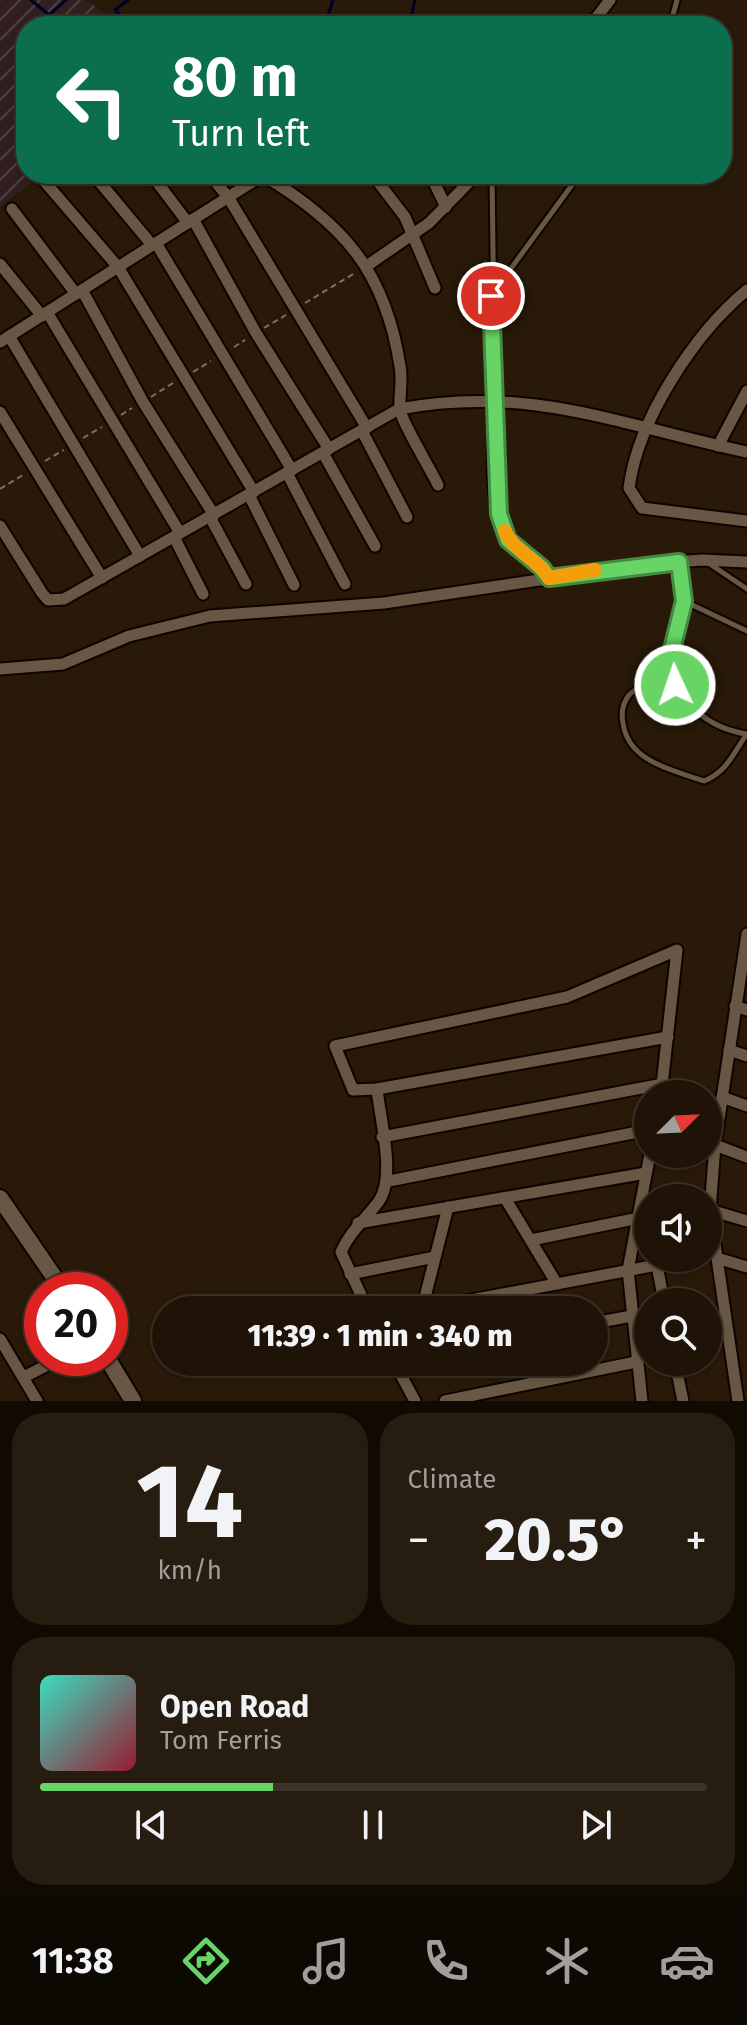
<!DOCTYPE html>
<html lang="en">
<head>
<meta charset="utf-8">
<style>
	body { margin:0; font-family:"Fira Sans",sans-serif; background:#261c10; color:#f1f3f6; height:100vh; display:flex; flex-direction:column; font-size:30px; white-space:nowrap }
	* { box-sizing:border-box; margin:0 }
	p { font-size:26px; color:#a19e9b }
	.icon { flex:none; width:44px; height:44px; fill:none; stroke:currentColor; stroke-width:2; stroke-linecap:round; stroke-linejoin:round }
	.map { position:relative; height:1401px; overflow:hidden }
	.panel { display:flex; flex-direction:column; gap:12px; padding:12px; background:#100a03; flex:1 }
	.panel>* { flex:none }
	.guide { position:absolute; left:16px; top:16px; width:716px; height:168px; border-radius:32px; box-shadow:0 2px 6px #0004,0 0 0 2px #3c3228; background:#0b6e4f; color:#fff; overflow:hidden }
	.needle { width:52px; rotate:66deg }
	.tools { position:absolute; left:634px; top:1080px; display:grid; gap:16px }
	.tools a { display:grid; place-items:center; width:88px; height:88px; border-radius:50%; background:#1e1306; box-shadow:0 2px 6px #0004,0 0 0 2px #3c3228; font-size:40px }
	.speed { position:absolute; left:24px; top:1272px; display:flex; gap:16px; font-size:40px; font-weight:700; text-align:center }
	.speed>* { display:grid; place-content:center; width:104px; height:104px; border-radius:50%; background:#1e1306; box-shadow:0 2px 6px #0004,0 0 0 2px #3c3228; line-height:1 }
	.speed .limit { border:12px solid #d22; background:#fff; color:#111 }
	.pin { position:absolute; display:grid; place-items:center; width:68px; height:68px; color:#fff; margin:-34px; border:4px solid #fff; border-radius:50%; box-shadow:0 2px 8px #0007 }
	.me { position:absolute; width:88px; margin:-44px; rotate:357deg; stroke-linejoin:round; filter:drop-shadow(0 0 6px #0008) }
	.turn { display:flex; align-items:center; gap:28px; height:168px; padding:0 24px; font-size:36px }
	.turn .icon { width:104px; height:104px; stroke-width:2.5 }
	.turn b { display:block; font-size:56px; line-height:68px }
	.big { font-size:60px; font-weight:800; line-height:1.1 }
	.panel .tile { flex:1; display:flex; flex-direction:column; justify-content:center; gap:12px; min-width:0; padding:0 28px; border-radius:32px; background:#261c10 }
	.panel .dial { align-items:center; gap:0 }
	.dial b { font-size:104px; line-height:1 }
	.song { display:flex; align-items:center; gap:24px }
	.cover { width:96px; height:96px; border-radius:12px; background:linear-gradient(135deg,hsl(170 70% 55%),hsl(350 70% 35%)) }
	.played { height:8px; border-radius:4px; background:linear-gradient(90deg,#67d465 35%,#3c3228 35%) }
	.keys { display:flex; justify-content:space-around; direction:ltr }
	.heat { display:flex; justify-content:space-between; align-items:center; font-size:44px; direction:ltr }
	.panel .tiles { flex:1; display:grid; gap:12px; grid-template-columns:1fr 1fr }
	.tile:last-child { grid-column:span 2 }
	.trip { position:absolute; left:152px; top:1296px; width:456px; height:80px; border-radius:40px; background:#1e1306; box-shadow:0 2px 6px #0004,0 0 0 2px #3c3228; font-weight:800; line-height:80px; text-align:center }
	.menu { display:flex; height:128px; justify-content:space-around; align-items:center; background:#0c0802; color:#a19e9b }
	.menu .icon { width:56px; height:56px }
	.menu .on { color:#67d465 }
	.menu b { font-size:36px; color:#f1f3f6 }
	.map>svg:first-child { display:block }
	.industrial { fill:url(#industrial-furrows) }
	.lines { fill:none; stroke-linecap:round; stroke-linejoin:round }
	.stream { stroke:#000026; stroke-width:3 }
	.lane-casing { stroke:#100400; stroke-width:9 }
	.street-casing { stroke:#100400; stroke-width:15 }
	.secondary-casing { stroke:#100400; stroke-width:20 }
	.path { stroke:#7e7162; stroke-width:2; stroke-dasharray:6 4; stroke-linecap:butt }
	.lane { stroke:#695745; stroke-width:5 }
	.street { stroke:#695745; stroke-width:11 }
	.secondary { stroke:#695745; stroke-width:16 }
	.route-casing { stroke:#438a42; stroke-width:20 }
	.route { stroke:#67d465; stroke-width:14 }
	.slow { stroke:#f59e0b; stroke-width:14 }
</style>
</head>
<body>
<div class="map">
<svg width="747" height="1401" viewBox="0 0 747 1401">
	<defs>
		<pattern id="industrial-furrows" width="10" height="10" patternUnits="userSpaceOnUse" patternTransform="scale(2)"><rect width="10" height="10" fill="#311e21"/><path d="M-1 1l2-2M0 10L10 0M9 11l2-2" fill="none" stroke="#4f3f41"/></pattern>
	</defs>
	<rect width="100%" height="100%" fill="#281908"/>
	<path class="industrial" d="M0,0H87L120,26H26V174H42L0,207Z"/>
	<g class="lines">
		<g class="stream">
			<path d="M31,0L49,15L66,0"/>
			<path d="M128,0L115,10L130,26"/>
			<path d="M312,26L328,16L333,0"/>
			<path d="M409,26L415,0"/>
		</g>
		<defs>
			<g id="lane">
				<path d="M670,26L677,0"/>
				<path d="M492,174L495,400"/>
				<path d="M493,293L580,174"/>
				<path d="M707,562L747,589"/>
				<path d="M679,563L684,601L747,631"/>
				<path d="M684,601L667,670C655,678 640,685 630,694C623,702 621,713 623,723C628,762 673,770 704,781C728,771 733,753 747,734"/>
				<path d="M667,670C686,705 705,727 746,734"/>
			</g>
			<g id="street">
				<path d="M402,26V25"/>
				<path d="M590,26L610,0"/>
				<path d="M93,174L152,245"/>
				<path d="M151,174L188,223"/>
				<path d="M209,174L228,197L367,428"/>
				<path d="M372,174L405,217L435,288"/>
				<path d="M430,174L446,207"/>
				<path d="M45,182L118,267L254,492"/>
				<path d="M12,209L76,294"/>
				<path d="M193,219L256,333L329,449"/>
				<path d="M156,243L292,470"/>
				<path d="M0,264L42,316"/>
				<path d="M368,265L429,223L477,174"/>
				<path d="M82,290L143,402L214,515"/>
				<path d="M747,290C695,333 638,419 629,488L642,508L747,521"/>
				<path d="M47,312L180,533"/>
				<path d="M9,336L140,556"/>
				<path d="M0,342L263,175C344,225 385,270 400,366C403,380 399,395 400,409C401,421 431,470 438,485"/>
				<path d="M495,400C495,442 486,501 508,539C518,555 538,561 549,578"/>
				<path d="M0,412L102,578"/>
				<path d="M362,431L407,517"/>
				<path d="M718,446L747,391"/>
				<path d="M323,453L375,546"/>
				<path d="M287,473L345,584"/>
				<path d="M249,495L294,585"/>
				<path d="M210,517L246,584"/>
				<path d="M0,526L42,593L48,600L64,599L399,409C530,384 623,426 747,452"/>
				<path d="M174,537L203,594"/>
				<path d="M0,669L63,664L129,636L210,616L384,603L647,564L702,560L747,562"/>
				<path d="M735,1006L747,1010"/>
				<path d="M729,1050L747,1056"/>
				<path d="M661,1094L677,950L567,997L335,1046L353,1090L377,1089L668,1037"/>
				<path d="M722,1097L747,1106"/>
				<path d="M382,1137L663,1084"/>
				<path d="M715,1145L747,1157"/>
				<path d="M389,1181L648,1130"/>
				<path d="M505,1198L557,1284"/>
				<path d="M708,1212L710,1210L747,1221"/>
				<path d="M358,1223L646,1173"/>
				<path d="M531,1240L639,1218"/>
				<path d="M717,1258L747,1267"/>
				<path d="M657,1265L664,1302"/>
				<path d="M350,1274L435,1257"/>
				<path d="M422,1309L448,1207"/>
				<path d="M368,1310L341,1252C350,1231 366,1219 379,1201C396,1176 380,1119 377,1089"/>
				<path d="M418,1310L657,1265L664,1258"/>
				<path d="M594,1323L632,1316"/>
				<path d="M0,1339L37,1401"/>
				<path d="M394,1362L415,1401"/>
				<path d="M675,1362L683,1401"/>
				<path d="M24,1377L61,1358"/>
				<path d="M445,1401L636,1362"/>
				<path d="M642,1401L628,1270L650,1154"/>
				<path d="M738,1401L710,1210L715,1145L747,934"/>
			</g>
			<g id="secondary">
				<path d="M0,1198L63,1290"/>
				<path d="M107,1358L133,1401"/>
			</g>
		</defs>
		<use href="#lane" class="lane-casing"/>
		<use href="#street" class="street-casing"/>
		<use href="#secondary" class="secondary-casing"/>
		<g class="path">
			<path d="M305,303L355,273"/>
			<path d="M264,328L286,315"/>
			<path d="M234,347L245,340"/>
			<path d="M193,372L211,361"/>
			<path d="M151,397L173,383"/>
			<path d="M121,415L132,408"/>
			<path d="M83,438L102,427"/>
			<path d="M45,461L64,450"/>
			<path d="M0,489L23,475"/>
		</g>
		<use href="#lane" class="lane"/>
		<use href="#street" class="street"/>
		<use href="#secondary" class="secondary"/>
	</g>
	<g class="lines">
		<defs>
			<path id="route" d="M491,296L499,514L508,540L542,568L549,578L679,562L684,601L667,670L675,685"/>
		</defs>
		<use href="#route" class="route-casing"/>
		<use href="#route" class="route"/>
		<path class="slow" d="M505,531C514,552 537,558 549,578L595,570"/>
	</g>
</svg>
<div class="tools">
<a><svg class="needle" viewBox="-14 -14 28 28"><path d="M0-13l5 13h-10z" fill="#e53935"/><path d="M0 13l5-13h-10z" fill="#a19e9b"/></svg></a>
<a><svg class="icon" aria-label="sound" viewBox="0 0 24 24"><path d="M4 9h4l5-4v14l-5-4H4zM17 9q2 3 0 6"/></svg></a>
<a><svg class="icon" aria-label="search" viewBox="0 0 24 24"><circle cx="10" cy="10" r="6"/><path d="M15 15l6 6"/></svg></a>
</div>
<div class="speed"><div class="limit">20</div></div>
<div class="pin" style="left:491px;top:296px;background:#d93025"><svg class="icon" aria-label="arrive" viewBox="0 0 24 24"><path d="M6 21V4h12l-3 4 3 4H6"/></svg></div>
<svg class="me" style="left:675px;top:685px" viewBox="-20 -20 40 40"><circle r="17" fill="#67d465" stroke="#fff" stroke-width="3"/><path d="M0-11L8 9 0 5-8 9z" fill="#fff"/></svg>
<div class="trip">11:39 · 1 min · 340 m</div>
<div class="guide">
<div class="turn"><svg class="icon" aria-label="left" viewBox="0 0 24 24"><path d="M17 20v-9H6M10 6l-5 5 5 5"/></svg><div><b>80 m</b>Turn left</div></div>
</div>
</div>
<section class="panel">
<div class="tiles">
<div class="tile dial"><b>14</b><p>km/h</p></div>
<div class="tile"><p>Climate</p>
<div class="heat"><a>−</a><b class="big">20.5°</b><a>+</a></div>
</div>
<div class="tile">
<div class="song"><i class="cover"></i><div><b>Open Road</b><p>Tom Ferris</p></div></div>
<div class="played"></div>
<div class="keys"><svg class="icon" aria-label="previous" viewBox="0 0 24 24"><path d="M18 5L8 12l10 7zM5 5v14"/></svg><svg class="icon" aria-label="pause" viewBox="0 0 24 24"><path d="M8 5v14M16 5v14"/></svg><svg class="icon" aria-label="next" viewBox="0 0 24 24"><path d="M6 5l10 7-10 7zM19 5v14"/></svg></div>
</div>
</div>
</section>
<nav class="menu">
<b>11:38</b>
<svg class="icon on" aria-label="directions" viewBox="0 0 24 24"><path d="M12 3l9 9-9 9-9-9zM9 14v-3h6M13 9l2 2-2 2"/></svg>
<svg class="icon" aria-label="music" viewBox="0 0 24 24"><path d="M9 18V5l10-2v13"/><circle cx="6" cy="18" r="3"/><circle cx="16" cy="16" r="3"/></svg>
<svg class="icon" aria-label="phone" viewBox="0 0 24 24"><path d="M5 4h4l2 5-3 2q2 4 5 5l2-3 5 2v4C11 20 4 13 5 4z"/></svg>
<svg class="icon" aria-label="climate" viewBox="0 0 24 24"><path d="M12 3v18M4 7l16 10M4 17L20 7"/></svg>
<svg class="icon" aria-label="car" viewBox="0 0 24 24"><path d="M5 17H2v-5l4-1 3-4h7l3 4 3 1v5h-3M9 17h6M6 11h13"/><circle cx="7" cy="17" r="2"/><circle cx="17" cy="17" r="2"/></svg>
</nav>
</body>
</html>
